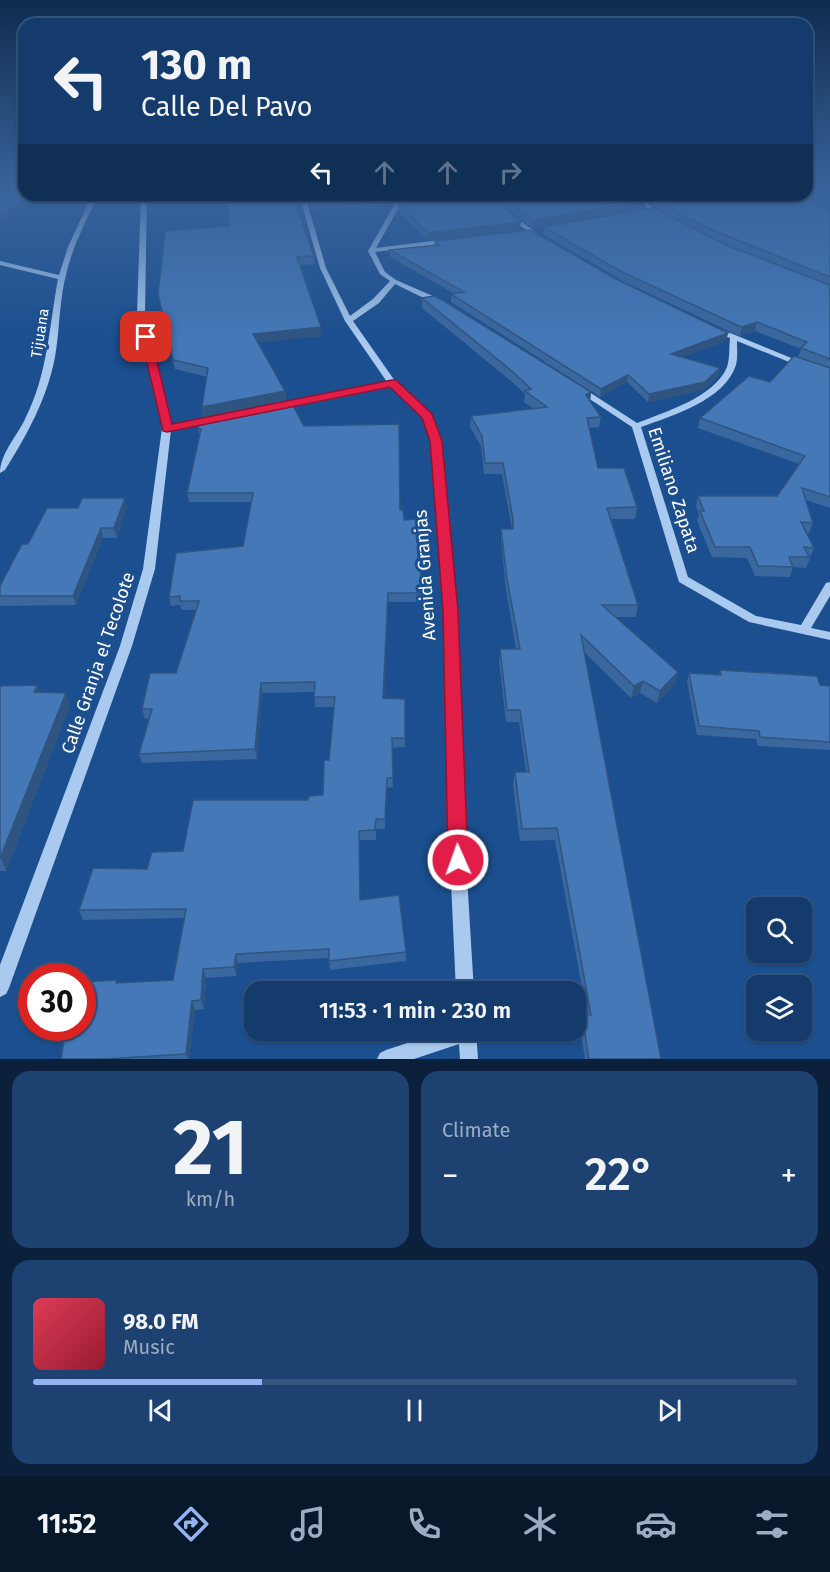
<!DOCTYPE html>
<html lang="en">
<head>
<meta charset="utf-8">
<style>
	body { margin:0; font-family:"Fira Sans",sans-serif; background:#1d4271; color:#f1f3f6; height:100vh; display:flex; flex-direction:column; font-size:22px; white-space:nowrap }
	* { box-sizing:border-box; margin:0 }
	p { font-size:20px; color:#9dadc1 }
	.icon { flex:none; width:33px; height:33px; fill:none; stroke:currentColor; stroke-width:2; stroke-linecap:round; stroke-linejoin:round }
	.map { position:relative; height:1059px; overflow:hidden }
	.details { display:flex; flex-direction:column; gap:12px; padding:12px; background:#0b203b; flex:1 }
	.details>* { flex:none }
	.top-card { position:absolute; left:18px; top:18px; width:795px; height:183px; border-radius:18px; box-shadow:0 2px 4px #0004,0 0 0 2px #33557e; background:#143b6b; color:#f1f3f6; overflow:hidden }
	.fabs { position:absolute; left:746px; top:897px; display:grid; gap:12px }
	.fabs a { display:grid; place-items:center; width:66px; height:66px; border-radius:12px; background:#143b6b; box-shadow:0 2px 4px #0004,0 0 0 2px #33557e; font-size:30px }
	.speed { position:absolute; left:18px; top:963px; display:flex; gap:12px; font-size:30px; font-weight:700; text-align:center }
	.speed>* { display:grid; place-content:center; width:78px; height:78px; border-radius:50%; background:#143b6b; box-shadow:0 2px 4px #0004,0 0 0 2px #33557e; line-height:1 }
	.speed .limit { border:9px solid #d22; background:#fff; color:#111 }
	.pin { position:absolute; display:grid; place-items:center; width:51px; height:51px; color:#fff; margin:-26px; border-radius:12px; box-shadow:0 3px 9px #0006 }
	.me { position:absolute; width:66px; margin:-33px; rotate:358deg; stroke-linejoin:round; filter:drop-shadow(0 0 4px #0008) }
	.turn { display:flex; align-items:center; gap:21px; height:126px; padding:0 24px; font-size:27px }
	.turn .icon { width:78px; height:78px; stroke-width:2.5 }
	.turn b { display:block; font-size:42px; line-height:51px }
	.lanes { display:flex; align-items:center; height:57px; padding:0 24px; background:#0003; justify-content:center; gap:30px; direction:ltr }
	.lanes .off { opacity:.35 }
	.big { font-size:45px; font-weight:600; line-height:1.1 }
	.details .card { flex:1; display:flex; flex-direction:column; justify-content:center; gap:9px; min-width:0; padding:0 21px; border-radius:18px; background:#1d4271 }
	.details .dial { align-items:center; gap:0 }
	.dial b { font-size:78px; line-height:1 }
	.song { display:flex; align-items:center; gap:18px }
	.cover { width:72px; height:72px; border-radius:9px; background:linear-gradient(135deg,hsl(350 70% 55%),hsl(350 70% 35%)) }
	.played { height:6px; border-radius:3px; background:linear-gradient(90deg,#95b2f1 30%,#33557e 30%) }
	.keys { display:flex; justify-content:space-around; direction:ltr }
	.heat { display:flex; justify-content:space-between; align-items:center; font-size:33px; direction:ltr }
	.details .tiles { flex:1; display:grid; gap:12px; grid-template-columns:1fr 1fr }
	.card:last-child { grid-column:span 2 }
	.trip { position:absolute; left:244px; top:981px; width:342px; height:60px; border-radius:18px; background:#143b6b; box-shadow:0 2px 4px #0004,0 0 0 2px #33557e; font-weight:600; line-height:60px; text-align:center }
	.menu { display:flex; height:96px; justify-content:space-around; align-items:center; background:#08182b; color:#9dadc1 }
	.menu .icon { width:42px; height:42px }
	.menu .selected { color:#95b2f1 }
	.menu b { font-size:27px; color:#f1f3f6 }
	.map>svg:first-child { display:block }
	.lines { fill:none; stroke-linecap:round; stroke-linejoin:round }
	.minor { fill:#a9c9ee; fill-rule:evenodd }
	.wall { fill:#3a679d; fill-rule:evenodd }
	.shaded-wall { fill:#305480 }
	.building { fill:#4478b7; stroke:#305480; stroke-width:1.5 }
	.route { fill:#e11d48; stroke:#92132f; stroke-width:1.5 }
	.labels { text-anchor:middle; stroke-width:6; stroke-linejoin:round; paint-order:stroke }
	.far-street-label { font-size:15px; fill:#fff; stroke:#1b4f8f }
	.street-label { font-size:18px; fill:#fff; stroke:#1b4f8f }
</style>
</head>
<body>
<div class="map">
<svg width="830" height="1059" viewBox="0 0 830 1059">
	<rect width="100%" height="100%" fill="#1b4f8f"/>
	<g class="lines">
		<g class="minor">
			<path d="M92,195H98C87,220 73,245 67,271C59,299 60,329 55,357C47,399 27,435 5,470L0,473C0,454 17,436 25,419C48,374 49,327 58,279L0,265V261L59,275L68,247Z"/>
			<path d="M141,195H147L145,314L171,425L212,416L216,419L212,422L171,430L155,569L132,646L9,988L6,994L0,997V965L120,646L143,569L162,428L137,314Z"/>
			<path d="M299,195H305L326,268L350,316L373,299L390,281L380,274L368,251L400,195H406L376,248L448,239L451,241L448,243L375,252L385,272L396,280L442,300V304H436L395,284L379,303L353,321L395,381L431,415L441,440L456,611L466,860L474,992H456L450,860L444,611L431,440L424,418L390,386L278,409L274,406L278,403L387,382L345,321L320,268Z"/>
			<path d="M489,195H495L510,213L542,237V239H538L506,215Z"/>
			<path d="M630,195H637L663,215L658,216Z"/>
			<path d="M712,328H718L806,364L805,366H799L737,341C737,349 738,357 736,365C725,400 672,416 641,427L688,577L756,616L801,625L826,583L830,582V596L811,628L830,632V640L749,622L679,582L632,427L576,390L577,388H583L637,423C665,412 715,397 727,367C730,358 729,347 730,338L712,332Z"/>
			<path d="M447,1030H476L478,1059H460L459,1044L414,1059H377L380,1053L386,1050Z"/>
		</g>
	</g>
	<g class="wall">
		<path d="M168,195H298L300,207L296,205L314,256L315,264L299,265L322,336L257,342L285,391L286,400L203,416L202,407L207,377L175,369L160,303L229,226L228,203L169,201Z"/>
		<path d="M307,195H397L392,205L311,209Z"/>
		<path d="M498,195H637L645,201L644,209L533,228L512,211Z"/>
		<path d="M637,195H795L830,212V508L806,500L813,523L809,533H806L814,548L806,568L793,567L790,577L755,576L747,558L712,557L697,521L699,514L696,506L698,496H777L799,464L698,428L700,418L770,382L798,357L801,349L755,331L740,336L737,335L621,280L543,234L544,227L680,222ZM718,241L795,272L726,245Z"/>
		<path d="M796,195H804L803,198Z"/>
		<path d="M399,205L520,229L428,240L399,212Z"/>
		<path d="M435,241L616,279L728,333L726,341L682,357L720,368L718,376L704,390L648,402L627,382L600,397L451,302V294H455L390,257V250L435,245Z"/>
		<path d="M422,298L591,392L590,400L601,417L599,427L589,428L598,468L637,507L635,519H611L638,605L636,617H616L678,672L675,684L657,703L640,693L631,698L584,652L661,1059H585L580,1027L582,1015H587L555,840L520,841L513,785L515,772H526L519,722H506L499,661L500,649H516L506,590L501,540V529H512L502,474H484L481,446L470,427L471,416L534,409L524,402L525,394L512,382L422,308Z"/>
		<path d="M304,426L400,510L404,520L422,593V602H388L384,698L405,699V747L392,748L393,787L387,788L385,829H376V840H360V900L406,952V961L330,970L329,958L238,963L236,976L206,978L204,1009L195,1010L189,1059H61L118,983L173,980L184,918L83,920L79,910L147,869L183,851L308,800L323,795L329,760L334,707H315L314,692L262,693L257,759L142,763L139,754L150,718L145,719L142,709L176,673L196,610H182L180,605L171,606L169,597L243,546L251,502H189L187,493L200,438L198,429Z"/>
		<path d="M127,507L117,538H103L76,605L0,606V586L28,544L78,508Z"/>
		<path d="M720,670L820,685L830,686V750L758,746L756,739L697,735L687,682L689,673L719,675Z"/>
		<path d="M37,685L40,692L70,705L6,871H0V686Z"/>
	</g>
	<g class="shaded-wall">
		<path d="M31,195H41L0,224V216Z"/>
		<path d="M393,195H397L392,205V197Z"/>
		<path d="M645,201L644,209L533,228V220Z"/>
		<path d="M521,222L520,229L428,240V233Z"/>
		<path d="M757,322L755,331L740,336L742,327Z"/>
		<path d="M321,327L322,336L254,343L253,334Z"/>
		<path d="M728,333L726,341L670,362L671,354Z"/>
		<path d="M720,368L718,376L704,390L648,402L649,394Z"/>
		<path d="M628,375L627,382L600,397L601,389Z"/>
		<path d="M285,391L286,400L203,416L202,407Z"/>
		<path d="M591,392L590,403L586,395Z"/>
		<path d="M125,498L127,507L117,538L114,528Z"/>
		<path d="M101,528L103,538L76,605L73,596Z"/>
		<path d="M388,593V602L384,708L383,698Z"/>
		<path d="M678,672L675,684L657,703L660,691Z"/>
		<path d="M643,681L640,693L631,698L634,686Z"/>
		<path d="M261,683L262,693L257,759L255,749Z"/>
		<path d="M37,685L42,697L34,692Z"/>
		<path d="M66,693L70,705L6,871L1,858Z"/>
		<path d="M387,778V788L385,829V819Z"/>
		<path d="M236,954L238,963L236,976L234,967Z"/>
		<path d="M203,969L206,978L204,1009L201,1000Z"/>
		<path d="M192,1001L195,1010L189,1059H188L186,1054Z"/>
	</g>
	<g class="building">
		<path d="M0,191H24V195H31L0,216Z"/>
		<path d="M191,195H298L300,200L293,197L314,256L297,257L321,327L253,334L285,391L202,407L208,368L173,360L158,294L165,231L229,226L228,196Z"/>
		<path d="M309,195H393L392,197L311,202Z"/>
		<path d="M403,195H492L505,209L521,222L428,233L399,205Z"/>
		<path d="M504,195H637L645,201L533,220L512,204Z"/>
		<path d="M650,195H795L830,212V277L720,233L683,216Z"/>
		<path d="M654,208L726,245L830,285V359L801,348L807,342L757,322L742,327L739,326L622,272L544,227Z"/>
		<path d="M530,230L616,279L728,333L671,354L720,368L705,382L649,394L628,375L601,389L451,294L464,292L390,250L439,245L435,241Z"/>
		<path d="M434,296L444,301L591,392L586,395L601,417L587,418L598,468H624L637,507L607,508L638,605H602L678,672L660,691L643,681L634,686L581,635L661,1059H589L582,1015H591L557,828L522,829L515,772H529L520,710H507L500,649H520L507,579L501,529H513V519L503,463H485L482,436L471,416L547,407L525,391L531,389L513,372L422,298Z"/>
		<path d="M794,356L830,368V497L802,488L813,523L801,522L814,548L804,547L809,557H789L793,567L758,566L750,547H715L700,511H704L698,496H777L805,456L700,418L749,376L770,382Z"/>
		<path d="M290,400L304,426L399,424L400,510H403L404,520L416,519L422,593H388L383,698L405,699V738H392L393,778H387L385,819H376L375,830L359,831L360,900L399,895L406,952L329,961V949L236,954L234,967L203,969L201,1000L192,1001L186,1054L105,1059H61L66,1028H82V982L117,980L116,983L173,980L186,909L79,910L93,868L147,869L152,852L183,851L193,800H308L309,796L323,795L324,760H329L335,697H314L315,682L261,683L255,749L139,754L152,709H142L150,673H176L199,601H180V596L169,597L176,553L243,546L253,493H187L201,429H198L200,418Z"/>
		<path d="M82,498H125L114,528H101L73,596H0V586L22,544H28L47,508H78Z"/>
		<path d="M720,670L817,676L820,685L830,686V742L760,737L759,731L699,726L689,673L721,675Z"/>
		<path d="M37,685L34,692L66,693L0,858V686Z"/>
	</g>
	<linearGradient id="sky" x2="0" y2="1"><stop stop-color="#0f2b4f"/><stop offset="0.56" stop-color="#39639b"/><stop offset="1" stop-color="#39639b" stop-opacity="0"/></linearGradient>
	<rect width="830" height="339" fill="url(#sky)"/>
	<path class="route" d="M146,334L151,337L172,424L392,380H396L432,414L442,441L458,611L468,860L465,867L458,869L451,867L448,860L443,611L430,441L422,418L390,387L167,432L163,431L141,337Z"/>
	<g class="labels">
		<g class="far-street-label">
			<text transform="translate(40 333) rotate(-81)" y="5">Tijuana</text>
		</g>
		<g class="street-label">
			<text transform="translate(674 490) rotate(72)" y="6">Emiliano Zapata</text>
			<text transform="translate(425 575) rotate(-94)" y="6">Avenida Granjas</text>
			<text transform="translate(98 663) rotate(-71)" y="6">Calle Granja el Tecolote</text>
		</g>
	</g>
</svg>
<div class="fabs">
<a><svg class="icon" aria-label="search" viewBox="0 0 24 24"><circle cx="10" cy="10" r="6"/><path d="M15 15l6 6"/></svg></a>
<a><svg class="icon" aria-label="layers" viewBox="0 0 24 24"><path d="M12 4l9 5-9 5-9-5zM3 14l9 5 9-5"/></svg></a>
</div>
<div class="speed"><div class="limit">30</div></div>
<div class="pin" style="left:146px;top:337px;background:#d93025"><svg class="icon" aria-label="arrive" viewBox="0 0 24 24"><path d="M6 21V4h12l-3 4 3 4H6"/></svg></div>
<svg class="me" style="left:458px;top:860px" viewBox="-20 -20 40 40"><circle r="17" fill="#e11d48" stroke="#fff" stroke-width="3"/><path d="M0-11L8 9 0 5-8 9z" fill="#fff"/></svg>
<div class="trip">11:53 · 1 min · 230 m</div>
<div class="top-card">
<div class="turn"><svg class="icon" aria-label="left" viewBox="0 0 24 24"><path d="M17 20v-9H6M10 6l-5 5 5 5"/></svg><div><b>130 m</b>Calle Del Pavo</div></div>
<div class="lanes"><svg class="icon" aria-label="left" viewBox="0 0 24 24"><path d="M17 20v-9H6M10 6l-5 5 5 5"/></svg><svg class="icon off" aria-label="ahead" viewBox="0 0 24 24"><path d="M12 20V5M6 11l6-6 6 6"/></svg><svg class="icon off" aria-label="ahead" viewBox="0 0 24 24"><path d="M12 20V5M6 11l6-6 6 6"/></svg><svg class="icon off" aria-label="right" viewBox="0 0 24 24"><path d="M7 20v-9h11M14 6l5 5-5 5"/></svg></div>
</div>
</div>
<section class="details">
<div class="tiles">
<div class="card dial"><b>21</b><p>km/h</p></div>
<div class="card"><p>Climate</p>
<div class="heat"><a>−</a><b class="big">22°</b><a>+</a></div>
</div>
<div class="card">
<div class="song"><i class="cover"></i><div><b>98.0 FM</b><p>Music</p></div></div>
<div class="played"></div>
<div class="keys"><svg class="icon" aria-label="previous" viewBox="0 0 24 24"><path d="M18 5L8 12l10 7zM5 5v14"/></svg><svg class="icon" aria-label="pause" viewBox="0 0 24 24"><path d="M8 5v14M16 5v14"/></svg><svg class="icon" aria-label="next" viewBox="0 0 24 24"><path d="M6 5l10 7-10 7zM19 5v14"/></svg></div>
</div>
</div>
</section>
<nav class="menu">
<b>11:52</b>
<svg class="icon selected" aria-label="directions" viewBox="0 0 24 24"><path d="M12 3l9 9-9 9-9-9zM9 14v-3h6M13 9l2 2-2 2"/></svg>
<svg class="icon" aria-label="music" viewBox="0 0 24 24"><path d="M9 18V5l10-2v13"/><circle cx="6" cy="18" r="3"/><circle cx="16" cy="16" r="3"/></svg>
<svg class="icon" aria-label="phone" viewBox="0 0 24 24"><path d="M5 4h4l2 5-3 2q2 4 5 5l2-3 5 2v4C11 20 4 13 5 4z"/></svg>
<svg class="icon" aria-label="climate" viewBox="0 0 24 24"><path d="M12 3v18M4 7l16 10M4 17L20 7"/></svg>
<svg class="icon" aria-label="car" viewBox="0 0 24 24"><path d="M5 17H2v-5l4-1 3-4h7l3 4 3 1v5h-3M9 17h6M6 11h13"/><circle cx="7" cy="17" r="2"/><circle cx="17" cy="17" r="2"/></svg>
<svg class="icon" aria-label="filters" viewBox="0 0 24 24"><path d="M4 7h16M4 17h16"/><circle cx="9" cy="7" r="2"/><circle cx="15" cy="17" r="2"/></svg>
</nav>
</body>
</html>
